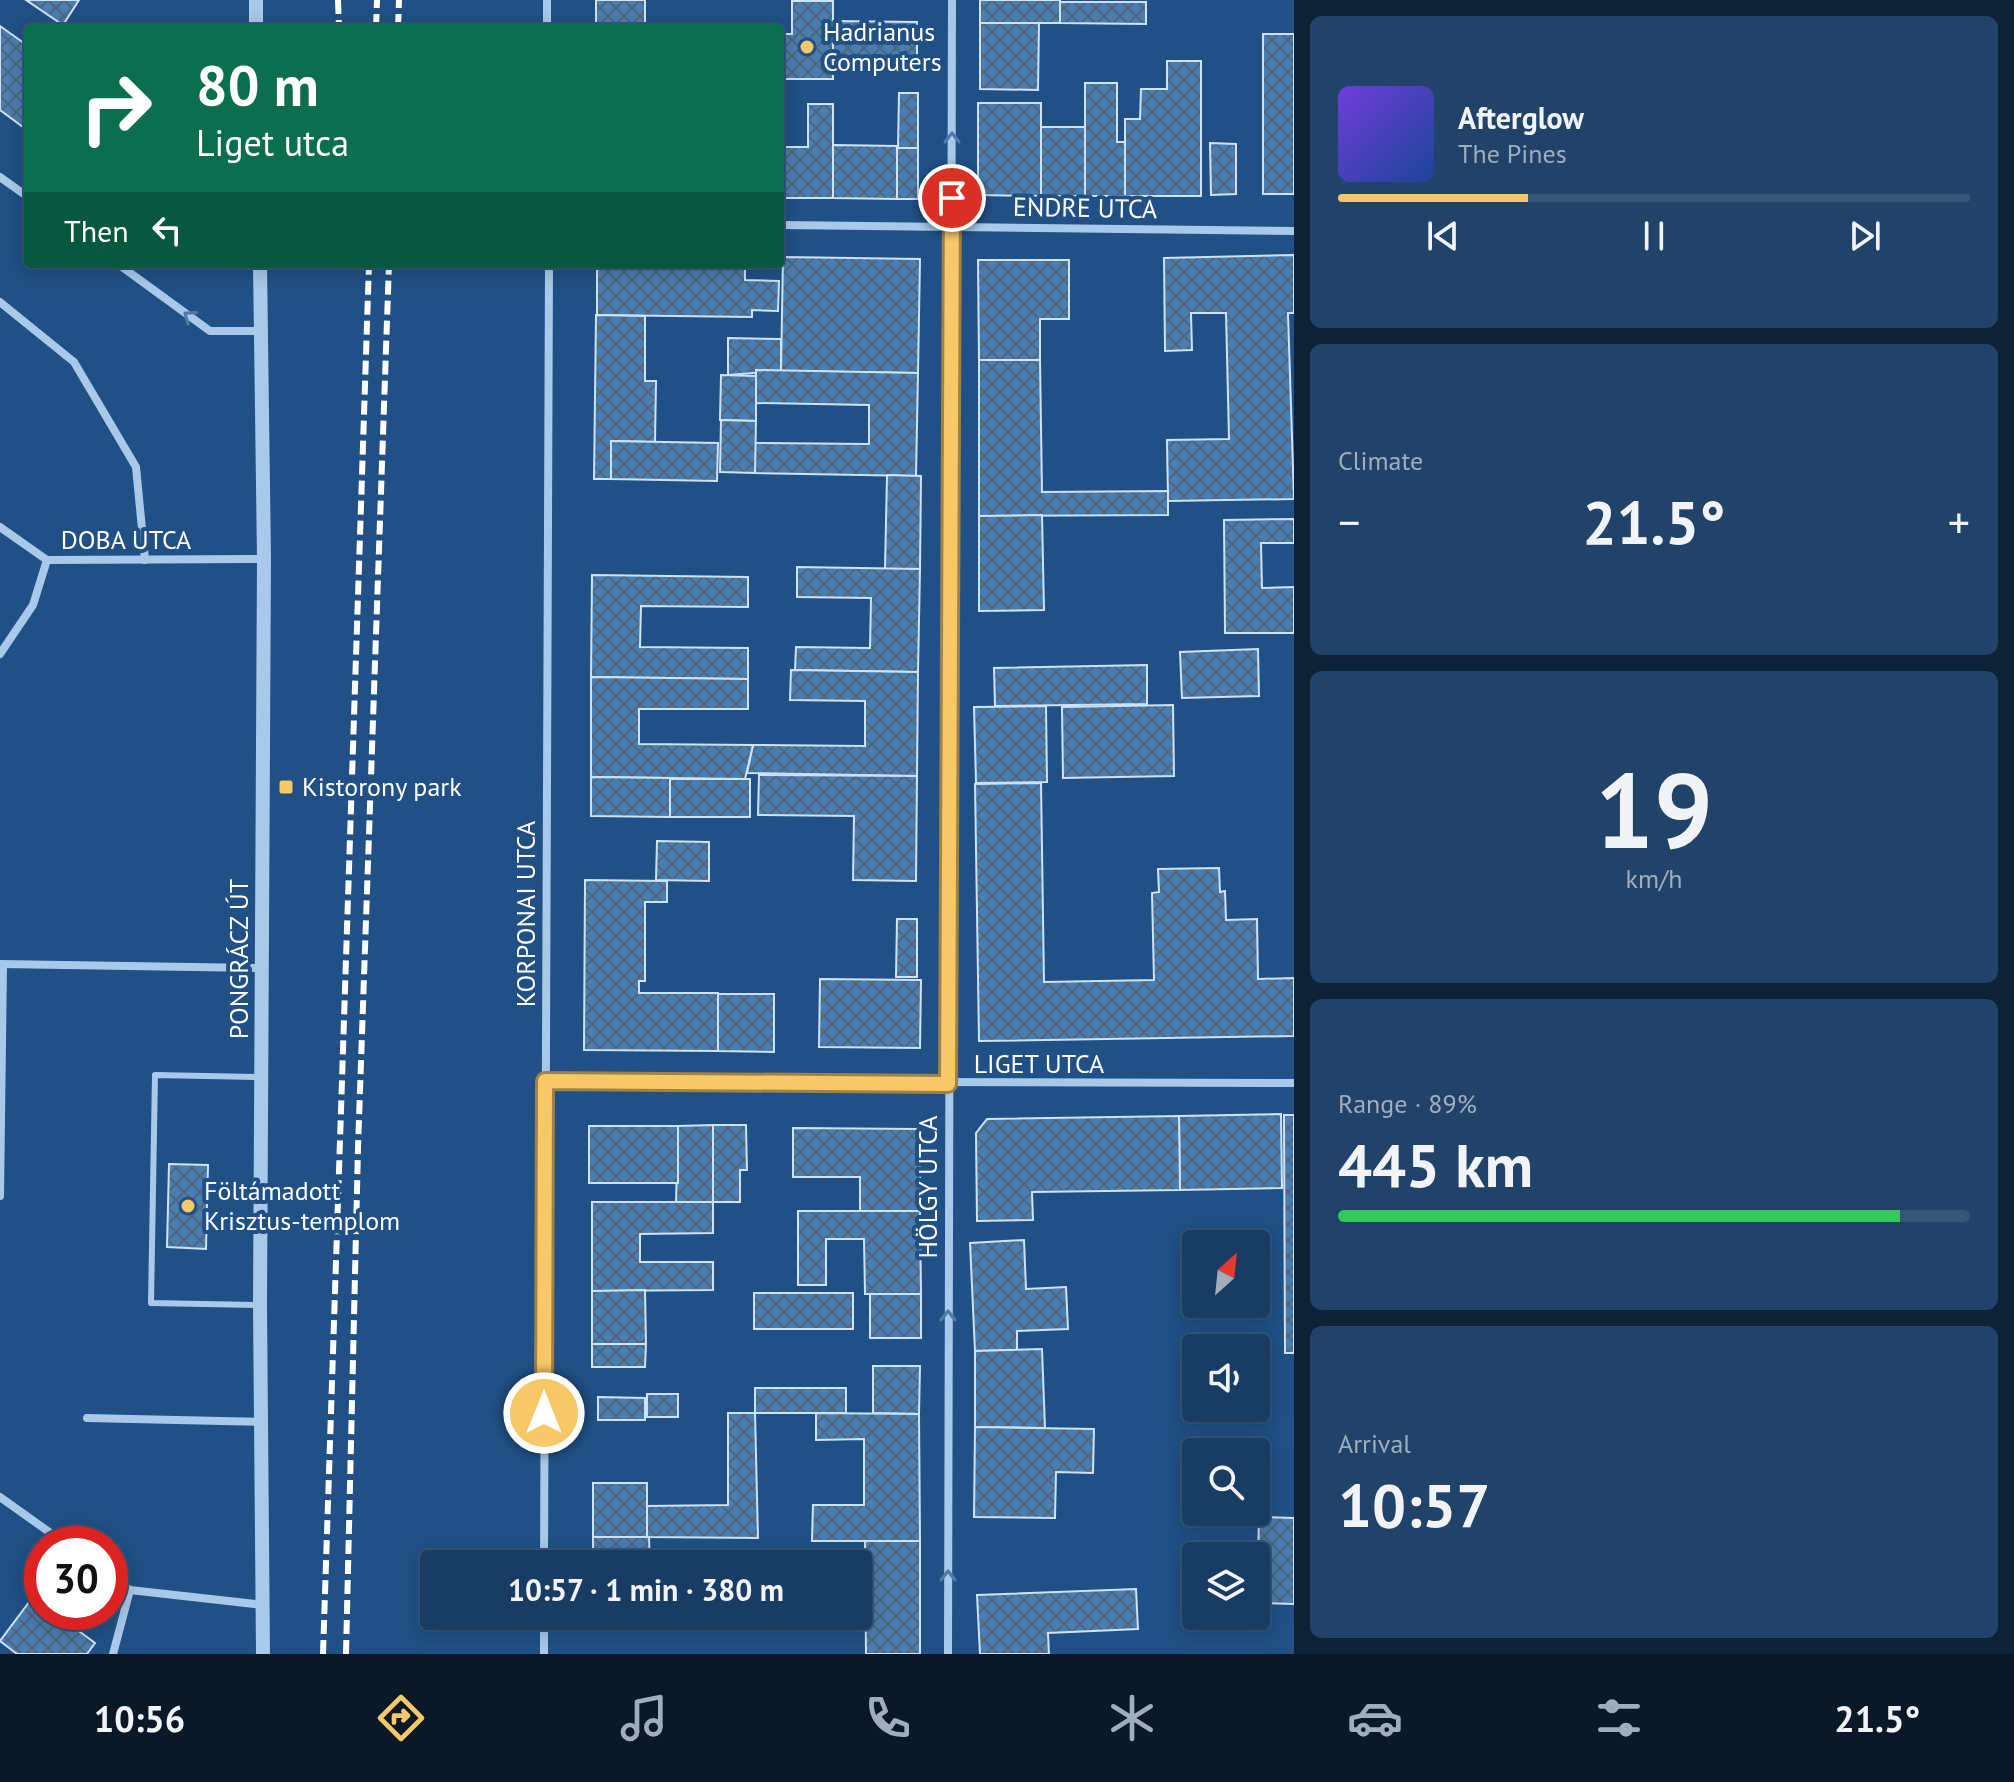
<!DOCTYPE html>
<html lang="en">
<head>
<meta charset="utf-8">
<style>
	body { margin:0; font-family:"PT Sans",sans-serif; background:#21436a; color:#f1f3f6; height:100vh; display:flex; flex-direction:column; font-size:30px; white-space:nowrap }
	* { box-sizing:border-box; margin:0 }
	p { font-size:26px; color:#9fadbf }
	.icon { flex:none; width:44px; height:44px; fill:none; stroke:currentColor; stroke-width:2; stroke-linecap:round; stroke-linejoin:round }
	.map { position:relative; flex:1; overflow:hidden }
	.drawer { display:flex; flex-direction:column; gap:16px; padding:16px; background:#0d2137; width:720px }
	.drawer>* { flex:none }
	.guide { position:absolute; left:24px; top:24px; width:760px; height:244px; border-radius:8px; box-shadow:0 4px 20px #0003,0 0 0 2px #365678; background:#0b6e4f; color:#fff; overflow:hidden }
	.needle { width:52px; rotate:27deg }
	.controls { position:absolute; left:1182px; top:1230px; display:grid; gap:16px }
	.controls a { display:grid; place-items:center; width:88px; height:88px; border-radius:8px; background:#183c64; box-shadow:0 4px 20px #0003,0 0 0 2px #365678; font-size:40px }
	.speed { position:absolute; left:24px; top:1526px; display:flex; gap:16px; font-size:40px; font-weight:700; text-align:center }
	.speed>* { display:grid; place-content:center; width:104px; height:104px; border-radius:50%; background:#183c64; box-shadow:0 4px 20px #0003,0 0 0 2px #365678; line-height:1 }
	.speed .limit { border:12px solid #d22; background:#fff; color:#111 }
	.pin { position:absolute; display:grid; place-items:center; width:68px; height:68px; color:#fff; margin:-34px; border:4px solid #fff; border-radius:50%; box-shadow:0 2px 8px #0007 }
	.me { position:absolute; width:88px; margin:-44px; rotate:0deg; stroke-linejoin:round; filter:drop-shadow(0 0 6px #0008) }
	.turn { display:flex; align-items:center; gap:28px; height:168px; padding:0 40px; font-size:36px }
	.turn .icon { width:104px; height:104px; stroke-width:2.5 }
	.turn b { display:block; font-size:56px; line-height:68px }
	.then { display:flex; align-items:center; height:76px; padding:0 40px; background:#0003; gap:16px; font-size:30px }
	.big { font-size:60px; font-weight:700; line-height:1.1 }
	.drawer .widget { flex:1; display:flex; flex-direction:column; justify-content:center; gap:12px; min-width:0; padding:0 28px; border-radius:12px; background:#21436a }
	.drawer .dial { align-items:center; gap:0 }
	.dial b { font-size:104px; line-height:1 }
	.song { display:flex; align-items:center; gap:24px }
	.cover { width:96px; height:96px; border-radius:12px; background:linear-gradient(135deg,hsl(260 70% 55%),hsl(220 70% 35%)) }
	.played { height:8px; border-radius:4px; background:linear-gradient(90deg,#f7c868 30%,#365678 30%) }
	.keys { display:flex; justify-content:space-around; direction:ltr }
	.heat { display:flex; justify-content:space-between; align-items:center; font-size:44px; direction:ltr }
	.charge { height:12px; border-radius:6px; background:linear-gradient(90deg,#34c759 89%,#365678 0) }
	.trip { position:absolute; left:420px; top:1550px; width:452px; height:80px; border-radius:8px; background:#183c64; box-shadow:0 4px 20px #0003,0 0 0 2px #365678; font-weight:700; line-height:80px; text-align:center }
	.menu { display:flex; height:128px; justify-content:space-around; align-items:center; background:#0a1828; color:#9fadbf }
	.menu .icon { width:56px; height:56px }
	.menu .on { color:#f7c868 }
	.menu b { font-size:36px; color:#f1f3f6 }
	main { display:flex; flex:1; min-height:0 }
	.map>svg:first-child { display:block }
	.building { fill:url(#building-cross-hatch); stroke:#cce2f7; stroke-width:2 }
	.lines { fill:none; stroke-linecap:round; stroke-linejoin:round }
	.service { stroke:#a8c9e9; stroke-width:6 }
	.minor { stroke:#a8c9e9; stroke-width:8 }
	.tertiary { stroke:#a8c9e9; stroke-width:14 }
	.rail { stroke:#fff; stroke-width:6; stroke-dasharray:14 6; stroke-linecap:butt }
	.oneway { stroke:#507aa8 }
	.route-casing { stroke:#a18244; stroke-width:20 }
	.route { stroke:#f7c868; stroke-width:14 }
	.poi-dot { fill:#f7c868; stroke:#205085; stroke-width:3 }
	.labels { text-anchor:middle; stroke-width:8; stroke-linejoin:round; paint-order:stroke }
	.poi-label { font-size:26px; fill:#fff; stroke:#205085; text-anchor:start }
	.street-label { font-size:26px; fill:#fff; stroke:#205085 }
</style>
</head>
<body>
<main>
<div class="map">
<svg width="1294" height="1654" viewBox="0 0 1294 1654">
	<defs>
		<pattern id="building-cross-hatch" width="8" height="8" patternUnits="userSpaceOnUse" patternTransform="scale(2)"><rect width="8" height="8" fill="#4c7daf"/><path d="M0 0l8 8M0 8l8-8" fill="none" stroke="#4c6782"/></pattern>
	</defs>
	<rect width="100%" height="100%" fill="#205085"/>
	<g class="building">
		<path d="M26,0H79L63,25Z"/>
		<rect x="596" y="0" width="49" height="28"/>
		<rect x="980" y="0" width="80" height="23"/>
		<path d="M792,1H833V79H780V34H792Z"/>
		<path d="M1060,2H1146V24L1060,23Z"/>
		<path d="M833,21L917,22V60H833Z"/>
		<path d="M980,23H1039L1038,90L980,89Z"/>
		<path d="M0,26L28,46V120L23,127L0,110Z"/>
		<rect x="1263" y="34" width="31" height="160"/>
		<path d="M1167,61H1201V196H1125V119H1140L1141,89H1167Z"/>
		<path d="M1085,83H1117V142H1125V196H1085Z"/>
		<path d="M899,93H918V148H898Z"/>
		<path d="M978,103H1041V196L978,195Z"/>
		<path d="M808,104H833V198H780V147H808Z"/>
		<rect x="1041" y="127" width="44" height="69"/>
		<path d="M1210,143L1236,144V194L1211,195Z"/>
		<path d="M833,145L898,146L897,199L833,198Z"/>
		<rect x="897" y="148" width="21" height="51"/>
		<path d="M1294,255V313H1288L1294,499L1168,501L1167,440L1229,439L1226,313H1191L1192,350L1165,351L1164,258Z"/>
		<path d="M783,257L920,259L918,373L781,371Z"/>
		<path d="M978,260H1069V319H1040V360H979Z"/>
		<path d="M597,264H728V268H745V280L779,281L778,311L752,310V317L597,315Z"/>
		<path d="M596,315L645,316V381H656L655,442L611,441V479H594Z"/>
		<path d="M728,338L781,339V371L728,375Z"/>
		<path d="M979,360H1040L1042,492L1168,491V515L979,516Z"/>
		<path d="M756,370L918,373L916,476L755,473V443L869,444V405L756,403Z"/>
		<path d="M721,375L756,376V421L720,420Z"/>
		<path d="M721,420L756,421L755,473L720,472Z"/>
		<path d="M611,441L718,443L717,481L611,479Z"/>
		<path d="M887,475L921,476L920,569H885Z"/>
		<path d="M1042,515L1044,610L979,611V516Z"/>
		<path d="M1294,519V543H1261L1262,588L1294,587V633H1225L1224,520Z"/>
		<path d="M797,567L920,569L918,672L795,670L796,647L870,648L871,598L797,597Z"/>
		<path d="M592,575L748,577V607L641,606L640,647L748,648V679L591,677Z"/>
		<path d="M1258,649L1259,696L1182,698L1180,652Z"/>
		<path d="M1147,665V704L995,706L994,668Z"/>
		<path d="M791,670L918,672L917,776L747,773L753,745L865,746V701L790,700Z"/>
		<path d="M591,677L748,679V709H639V744L753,745L745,779L591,777Z"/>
		<path d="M1173,705L1174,776L1063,778L1062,707Z"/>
		<path d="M1046,706L1047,782L976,783L974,707Z"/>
		<path d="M759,775L917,776L916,881L853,880L854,816L758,815Z"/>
		<path d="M591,777L670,778V817L591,816Z"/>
		<rect x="670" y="779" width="80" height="38"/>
		<path d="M1041,783L1044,982L1154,980L1152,893L1159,892L1158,869L1219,868L1220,892L1225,891L1226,920L1257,919L1258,979L1294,978V1036L979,1041L975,784Z"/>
		<path d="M657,841L709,842V881L656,880Z"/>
		<path d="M585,880L667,881V902H645V981H639V993H718V1051L584,1050Z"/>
		<path d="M897,919H917V977H896Z"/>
		<path d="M820,979L921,980L920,1048L819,1047Z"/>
		<path d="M718,994H774V1052L718,1051Z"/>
		<path d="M1281,1114L1282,1188L1180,1190L1179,1116Z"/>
		<path d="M1284,1115H1294V1353H1285Z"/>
		<path d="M1179,1116L1180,1190L1032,1192L1033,1220L977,1221L976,1133L987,1119Z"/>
		<path d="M713,1125H746L747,1170H740V1202H713Z"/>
		<path d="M713,1125V1202H676L678,1126Z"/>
		<rect x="589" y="1126" width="89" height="57"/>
		<path d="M793,1128L920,1129V1211H860V1177H793Z"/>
		<path d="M169,1164L208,1165L206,1249L167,1247Z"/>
		<path d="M592,1202H713V1233L640,1234V1262H713V1290L592,1291Z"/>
		<path d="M798,1211H920L921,1294H865L864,1239H826V1285H798Z"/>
		<path d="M1024,1240L1026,1289L1066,1287L1068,1329L1017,1331V1350L975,1351L970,1243Z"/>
		<path d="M645,1290L646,1344H592V1291Z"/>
		<rect x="754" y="1293" width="99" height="36"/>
		<rect x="870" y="1294" width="51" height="44"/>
		<path d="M592,1344H646L645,1367H592Z"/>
		<path d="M1042,1349L1045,1428L975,1427V1351Z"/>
		<path d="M873,1366H920L919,1414L873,1413Z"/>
		<rect x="755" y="1388" width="91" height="25"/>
		<rect x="647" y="1394" width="31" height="23"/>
		<path d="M598,1397L645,1398V1420H598Z"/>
		<path d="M728,1413H755L758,1538L647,1537V1506L728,1505Z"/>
		<path d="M816,1413L919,1414L920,1541H812L813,1505H864V1439L816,1440Z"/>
		<path d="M975,1427L1094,1429L1093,1473L1056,1472L1055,1518L974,1517Z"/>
		<rect x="593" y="1483" width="54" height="54"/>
		<path d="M1259,1517L1294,1518V1604L1257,1603Z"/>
		<path d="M593,1537H649L650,1564H593Z"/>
		<path d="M865,1541H920V1654H866Z"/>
		<path d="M1136,1589L1138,1629L1048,1633L1049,1654H980L977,1595Z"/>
		<path d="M33,1597L42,1604V1612H53L95,1643L87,1654H17L0,1641Z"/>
	</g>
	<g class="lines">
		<path class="service" d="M260,1305L151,1303L155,1075L262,1077"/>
		<g class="minor">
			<path d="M547,0V28"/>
			<path d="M0,177L28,197"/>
			<path d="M780,225L1294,231"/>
			<path d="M118,264L210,331H261"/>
			<path d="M0,302L74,362L136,467L145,560"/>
			<path d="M0,527L47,560L264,559"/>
			<path d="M0,654L33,605L47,560"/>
			<path d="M0,964L263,968"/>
			<path d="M545,1081L1294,1083"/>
			<path d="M0,1196L3,966"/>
			<path d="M87,1418L262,1422"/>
			<path d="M0,1497L66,1544"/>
			<path d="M544,1564L549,264"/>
			<path d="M110,1575L130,1590L264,1605"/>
			<path d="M113,1654L130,1590"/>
			<path d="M544,1654V1616"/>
			<path d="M948,1654L952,0"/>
		</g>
		<g class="tertiary">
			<path d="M256,0V28"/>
			<path d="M260,264L264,559L260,1305L263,1654"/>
		</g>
		<g class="rail">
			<path d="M338,0L339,28"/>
			<path d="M376,28L377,0"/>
			<path d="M398,28L399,0"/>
			<path d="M323,1654L369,264"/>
			<path d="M346,1654L358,1148L389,264"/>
		</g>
	</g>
	<defs><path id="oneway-chevron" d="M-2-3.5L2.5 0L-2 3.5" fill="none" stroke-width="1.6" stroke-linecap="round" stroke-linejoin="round" transform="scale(2)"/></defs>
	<g class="oneway">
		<use href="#oneway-chevron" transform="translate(952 138) rotate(-90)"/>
		<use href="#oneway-chevron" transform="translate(189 316) rotate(-144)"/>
		<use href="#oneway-chevron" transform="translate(948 1316) rotate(-90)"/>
		<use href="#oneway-chevron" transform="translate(948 1576) rotate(-90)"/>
	</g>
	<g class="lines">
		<defs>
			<path id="route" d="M544,1413L545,1081L948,1084L952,198"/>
		</defs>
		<use href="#route" class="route-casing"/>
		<use href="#route" class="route"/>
	</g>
	<g class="poi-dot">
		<circle cx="807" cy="47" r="8"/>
		<rect x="278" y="779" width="16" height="16" rx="4"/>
		<circle cx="188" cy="1206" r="8"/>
	</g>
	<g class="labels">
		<g class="poi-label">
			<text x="823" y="41">Hadrianus<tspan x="823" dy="30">Computers</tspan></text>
			<text x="302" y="796">Kistorony park</text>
			<text x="204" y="1200">Föltámadott<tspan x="204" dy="30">Krisztus-templom</tspan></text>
		</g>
		<g class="street-label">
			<text transform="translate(1085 208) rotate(1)" y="9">ENDRE UTCA</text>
			<text x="126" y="549">DOBA UTCA</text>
			<text transform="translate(526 914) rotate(-90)" y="9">KORPONAI UTCA</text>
			<text transform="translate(239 959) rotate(-90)" y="9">PONGRÁCZ ÚT</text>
			<text x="1039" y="1073">LIGET UTCA</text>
			<text transform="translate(928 1187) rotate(-90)" y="9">HÖLGY UTCA</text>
		</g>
	</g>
</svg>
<div class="controls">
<a><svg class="needle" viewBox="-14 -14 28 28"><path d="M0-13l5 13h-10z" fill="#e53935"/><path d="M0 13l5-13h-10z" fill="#9fadbf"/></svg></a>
<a><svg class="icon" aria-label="sound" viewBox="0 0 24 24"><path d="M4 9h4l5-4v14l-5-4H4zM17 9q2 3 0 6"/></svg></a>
<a><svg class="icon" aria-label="search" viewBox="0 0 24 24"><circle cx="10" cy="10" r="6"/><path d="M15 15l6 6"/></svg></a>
<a><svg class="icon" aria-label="layers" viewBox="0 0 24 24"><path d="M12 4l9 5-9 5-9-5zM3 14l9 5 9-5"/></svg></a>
</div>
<div class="speed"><div class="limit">30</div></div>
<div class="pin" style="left:952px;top:198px;background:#d93025"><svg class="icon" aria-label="arrive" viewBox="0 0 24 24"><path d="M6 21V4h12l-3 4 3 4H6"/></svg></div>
<svg class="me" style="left:544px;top:1413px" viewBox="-20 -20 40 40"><circle r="17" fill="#f7c868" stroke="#fff" stroke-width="3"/><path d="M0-11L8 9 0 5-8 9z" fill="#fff"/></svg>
<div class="trip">10:57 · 1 min · 380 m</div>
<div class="guide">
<div class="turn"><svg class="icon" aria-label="right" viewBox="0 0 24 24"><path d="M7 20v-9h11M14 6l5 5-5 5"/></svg><div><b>80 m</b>Liget utca</div></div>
<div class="then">Then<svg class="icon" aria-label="left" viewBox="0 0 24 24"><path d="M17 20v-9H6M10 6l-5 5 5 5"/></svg></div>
</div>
</div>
<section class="drawer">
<div class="widget">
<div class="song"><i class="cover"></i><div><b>Afterglow</b><p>The Pines</p></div></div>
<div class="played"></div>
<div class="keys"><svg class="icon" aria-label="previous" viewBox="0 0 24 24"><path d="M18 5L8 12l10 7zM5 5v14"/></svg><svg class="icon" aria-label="pause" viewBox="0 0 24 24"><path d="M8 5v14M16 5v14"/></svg><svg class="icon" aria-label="next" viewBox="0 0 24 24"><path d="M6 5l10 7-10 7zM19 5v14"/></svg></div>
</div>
<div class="widget"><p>Climate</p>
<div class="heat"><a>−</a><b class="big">21.5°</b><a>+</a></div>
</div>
<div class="widget dial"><b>19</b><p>km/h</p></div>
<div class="widget"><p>Range · 89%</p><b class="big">445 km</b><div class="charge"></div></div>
<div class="widget"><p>Arrival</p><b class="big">10:57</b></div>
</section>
</main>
<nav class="menu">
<b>10:56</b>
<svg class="icon on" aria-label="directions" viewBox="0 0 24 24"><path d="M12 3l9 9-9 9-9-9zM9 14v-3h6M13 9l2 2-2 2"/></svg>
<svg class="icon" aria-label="music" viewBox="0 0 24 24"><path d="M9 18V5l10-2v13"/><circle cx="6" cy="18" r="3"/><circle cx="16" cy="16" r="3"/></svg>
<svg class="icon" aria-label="phone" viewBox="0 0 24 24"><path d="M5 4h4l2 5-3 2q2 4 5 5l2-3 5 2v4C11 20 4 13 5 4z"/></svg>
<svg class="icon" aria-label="climate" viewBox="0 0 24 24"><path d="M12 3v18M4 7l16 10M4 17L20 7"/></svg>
<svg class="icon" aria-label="car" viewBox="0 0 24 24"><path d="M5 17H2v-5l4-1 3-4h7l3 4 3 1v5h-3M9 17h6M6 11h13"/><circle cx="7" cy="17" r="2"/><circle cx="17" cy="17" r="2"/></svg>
<svg class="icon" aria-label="filters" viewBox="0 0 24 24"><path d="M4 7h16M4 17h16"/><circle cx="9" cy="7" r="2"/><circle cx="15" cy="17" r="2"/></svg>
<b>21.5°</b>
</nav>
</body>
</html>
